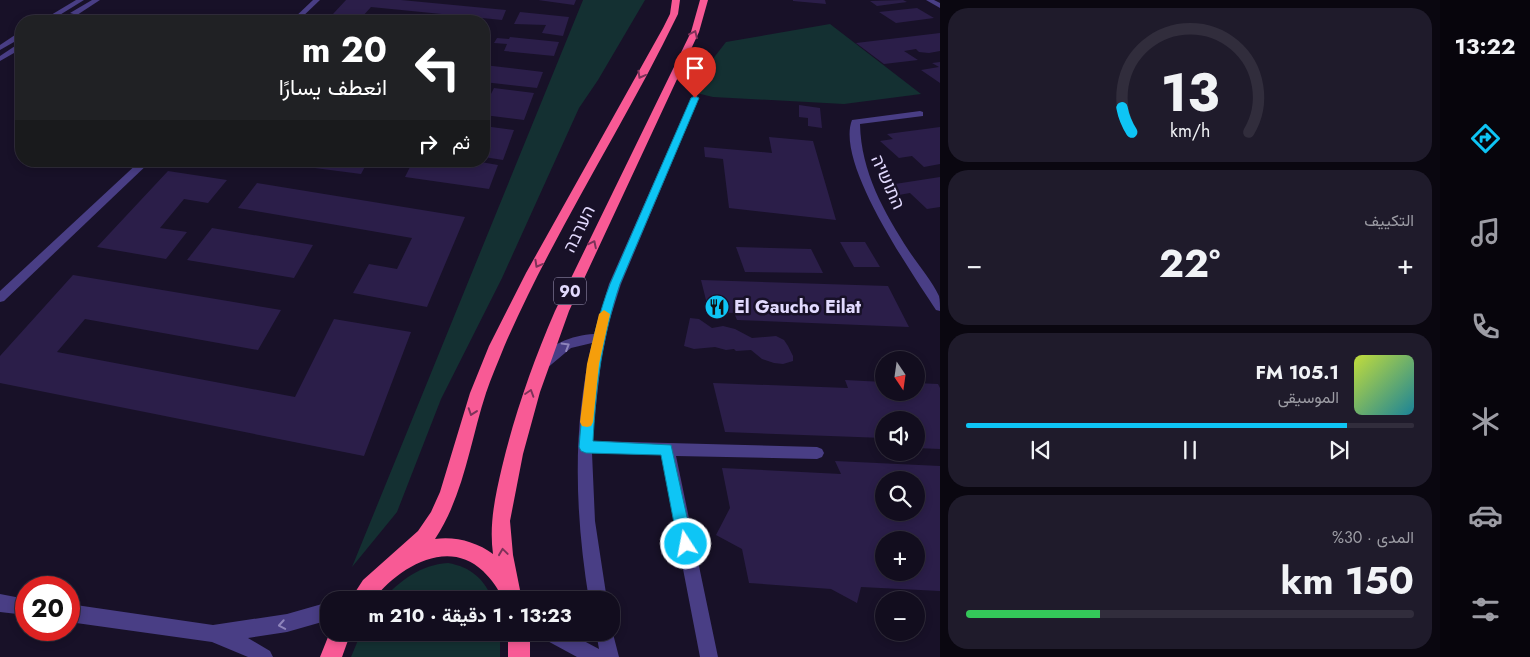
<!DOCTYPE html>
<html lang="ar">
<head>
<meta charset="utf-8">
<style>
	body { margin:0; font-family:Jost,Vazirmatn,Heebo,sans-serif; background:#1f1b2b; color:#f1f3f6; direction:rtl; height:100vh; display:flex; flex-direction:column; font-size:19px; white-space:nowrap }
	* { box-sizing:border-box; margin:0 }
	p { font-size:16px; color:#9c9ca4 }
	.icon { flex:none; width:28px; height:28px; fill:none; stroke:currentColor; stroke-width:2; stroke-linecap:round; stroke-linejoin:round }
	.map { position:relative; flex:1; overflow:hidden; direction:ltr }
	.sheet { display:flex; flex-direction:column; gap:8px; padding:8px; background:#0a0710; width:500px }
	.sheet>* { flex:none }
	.guide { position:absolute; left:15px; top:15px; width:475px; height:152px; border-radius:20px; box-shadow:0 2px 8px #0003,0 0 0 1px #312d3c; direction:rtl; background:#202124; color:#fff; overflow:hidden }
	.needle { width:32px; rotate:167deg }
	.tools { position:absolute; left:875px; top:351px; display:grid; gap:10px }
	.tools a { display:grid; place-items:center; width:50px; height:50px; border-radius:50%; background:#120d1e; box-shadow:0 2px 8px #0003,0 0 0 1px #312d3c; font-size:25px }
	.speed { position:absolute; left:15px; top:576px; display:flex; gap:10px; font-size:25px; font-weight:700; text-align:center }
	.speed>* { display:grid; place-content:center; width:65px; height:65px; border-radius:50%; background:#120d1e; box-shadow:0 2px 8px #0003,0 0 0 1px #312d3c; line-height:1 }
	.speed .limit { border:8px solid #d22; background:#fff; color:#111 }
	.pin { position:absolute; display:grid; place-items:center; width:42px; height:42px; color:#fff; margin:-51px -21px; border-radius:50% 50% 50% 0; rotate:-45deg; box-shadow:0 0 5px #0007 }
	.pin .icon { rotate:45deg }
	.me { position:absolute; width:55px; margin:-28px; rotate:349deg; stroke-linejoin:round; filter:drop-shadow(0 0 4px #0008) }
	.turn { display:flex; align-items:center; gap:18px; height:105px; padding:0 20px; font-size:22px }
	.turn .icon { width:65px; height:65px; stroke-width:2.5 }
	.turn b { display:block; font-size:35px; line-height:42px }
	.then { display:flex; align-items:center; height:48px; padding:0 20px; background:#0003; gap:10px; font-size:19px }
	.big { font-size:38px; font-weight:700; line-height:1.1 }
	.sheet .card { flex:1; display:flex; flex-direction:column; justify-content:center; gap:8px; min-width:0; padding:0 18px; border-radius:20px; background:#1f1b2b }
	.sheet .dial { align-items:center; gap:0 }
	.dial svg { height:130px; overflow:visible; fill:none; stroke:#312d3c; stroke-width:7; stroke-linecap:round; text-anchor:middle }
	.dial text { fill:#f1f3f6; stroke:none }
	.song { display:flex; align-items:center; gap:15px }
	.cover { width:60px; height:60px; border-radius:8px; background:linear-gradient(135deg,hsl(70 70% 55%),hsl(190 70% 35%)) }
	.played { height:5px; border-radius:2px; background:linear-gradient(90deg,#0ec5f5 85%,#312d3c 85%) }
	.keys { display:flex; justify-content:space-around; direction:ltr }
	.heat { display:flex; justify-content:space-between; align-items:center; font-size:28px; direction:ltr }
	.charge { height:8px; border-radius:4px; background:linear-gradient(90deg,#34c759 30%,#312d3c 0) }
	.trip { position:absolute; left:320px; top:591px; width:300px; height:50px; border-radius:20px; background:#120d1e; box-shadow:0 2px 8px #0003,0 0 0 1px #312d3c; font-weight:700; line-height:50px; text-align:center; direction:rtl }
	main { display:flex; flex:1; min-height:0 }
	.dock { display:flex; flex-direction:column; width:90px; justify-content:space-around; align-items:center; background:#07050c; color:#9c9ca4 }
	.dock .icon { width:35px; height:35px }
	.dock .active { color:#0ec5f5 }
	.dock b { font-size:22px; color:#f1f3f6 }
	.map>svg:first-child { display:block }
	.green { fill:#143032 }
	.building { fill:#2b1e49; fill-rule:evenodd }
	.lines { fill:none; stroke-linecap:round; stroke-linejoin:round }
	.minor { fill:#493e85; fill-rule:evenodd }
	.highway { fill:#f85a95; fill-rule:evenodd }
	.oneway { stroke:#7d3259 }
	.oneway2 { stroke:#8e84bb }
	.route { fill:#0ec5f5; stroke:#09809f }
	.slow { fill:#f59e0b }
	.labels { text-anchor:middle; stroke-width:5; stroke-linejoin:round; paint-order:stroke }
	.shield { fill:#181128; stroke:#a59ebe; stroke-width:1 }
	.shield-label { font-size:16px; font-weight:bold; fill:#e2dafe }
	.street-label { font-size:18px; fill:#e2dafe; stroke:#181128 }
	.poi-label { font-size:18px; font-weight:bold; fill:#e2dafe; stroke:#181128; text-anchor:start }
</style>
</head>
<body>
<main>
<nav class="dock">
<b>13:22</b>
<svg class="icon active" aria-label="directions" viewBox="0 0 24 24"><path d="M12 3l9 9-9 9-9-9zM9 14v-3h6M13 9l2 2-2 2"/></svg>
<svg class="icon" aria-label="music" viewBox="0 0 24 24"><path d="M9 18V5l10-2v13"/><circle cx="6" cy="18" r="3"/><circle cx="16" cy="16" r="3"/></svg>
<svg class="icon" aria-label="phone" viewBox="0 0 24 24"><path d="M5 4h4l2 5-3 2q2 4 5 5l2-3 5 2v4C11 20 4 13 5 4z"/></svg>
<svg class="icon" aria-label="climate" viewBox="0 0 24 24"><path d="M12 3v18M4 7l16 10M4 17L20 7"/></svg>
<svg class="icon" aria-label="car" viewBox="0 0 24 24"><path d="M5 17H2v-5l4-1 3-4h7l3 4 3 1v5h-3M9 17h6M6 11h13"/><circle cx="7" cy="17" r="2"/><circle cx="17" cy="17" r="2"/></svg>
<svg class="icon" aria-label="filters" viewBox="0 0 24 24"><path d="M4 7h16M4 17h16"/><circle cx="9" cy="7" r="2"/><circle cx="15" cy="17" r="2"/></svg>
</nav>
<section class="sheet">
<div class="card dial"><svg viewBox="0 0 100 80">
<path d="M14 69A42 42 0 1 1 86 69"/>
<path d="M14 69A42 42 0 0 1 8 54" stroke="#0ec5f5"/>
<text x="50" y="56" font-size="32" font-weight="700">13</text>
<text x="50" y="72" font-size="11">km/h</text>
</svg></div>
<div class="card"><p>التكييف</p>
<div class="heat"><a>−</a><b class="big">22°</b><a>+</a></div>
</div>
<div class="card">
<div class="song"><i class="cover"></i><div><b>105.1 FM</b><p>الموسيقى</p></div></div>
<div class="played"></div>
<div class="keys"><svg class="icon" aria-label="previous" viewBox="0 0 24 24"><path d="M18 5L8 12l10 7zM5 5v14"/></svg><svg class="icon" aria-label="pause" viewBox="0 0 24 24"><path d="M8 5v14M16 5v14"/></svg><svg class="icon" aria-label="next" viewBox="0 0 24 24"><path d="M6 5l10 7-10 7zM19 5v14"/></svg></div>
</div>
<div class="card"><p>المدى · 30%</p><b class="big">150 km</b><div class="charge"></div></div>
</section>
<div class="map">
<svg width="940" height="657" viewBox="0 0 940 657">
	<rect width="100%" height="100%" fill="#181128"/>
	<g class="green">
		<path d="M583,0H645L598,80L579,108L502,278L441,399L397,512L352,567Z"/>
		<path d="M830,24L921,94L844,104L713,97L688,91L726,42Z"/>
		<path d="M448,563C471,567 484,579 493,600H382C401,580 420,565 448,563Z"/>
		<path d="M361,633H500V657H351Z"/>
	</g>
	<g class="building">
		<path d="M346,0H401L506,10L502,20L371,7L362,17L333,14Z"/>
		<path d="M538,0H576L574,5Z"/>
		<path d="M793,0H825L826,4L793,1Z"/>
		<path d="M903,0L907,2L877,6L870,1Z"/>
		<path d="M917,8L934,18L896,23L879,12Z"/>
		<path d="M520,12L569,17L563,36L542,33L546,25L514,24Z"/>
		<path d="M940,33V51L929,53L919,52L916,49L904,51L918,60L884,64L856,43Z"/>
		<path d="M510,37L559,42L554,56L504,51L507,44L494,43L497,38L509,39Z"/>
		<path d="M940,62V83L921,70L939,67L932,63Z"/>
		<path d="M484,65L543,72L537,88L484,82Z"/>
		<path d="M494,88L534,93L524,120L484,115V95L490,96Z"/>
		<path d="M799,105L820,108L822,128L808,126V118L799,117Z"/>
		<path d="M484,126L514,130L503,160L484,157Z"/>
		<path d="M940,127V164L924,167L912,156L899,158L880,141L893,139L887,134Z"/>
		<path d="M769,137L813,141L836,220L729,208L723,159L705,157L704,147L772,153Z"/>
		<path d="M285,161H368L361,174L284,164Z"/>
		<path d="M413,161H475L498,165L489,189L405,177Z"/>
		<path d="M168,171L227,180L208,203L184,199L160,228L187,232L166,259L97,247Z"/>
		<path d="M940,177V207L927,209L910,193L893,196L882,186Z"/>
		<path d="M257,183L465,217L427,307L353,293L369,264L397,269L412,238L238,208Z"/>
		<path d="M212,228L313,245L294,278L187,260Z"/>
		<path d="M840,242H865L880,267H854Z"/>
		<path d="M736,247L811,249L823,273L745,272Z"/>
		<path d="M73,275L281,310L258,350L85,319L57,352L295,397L334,319L411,332L364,456L0,383V356Z"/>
		<path d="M701,280L888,286L909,327L737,320L734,313L709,312Z"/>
		<path d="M690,318L699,319L712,328L723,326L735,329L752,338L776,336L784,340L788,346L793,356V361L783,364L774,363L762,359L751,350L736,351L734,349L726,350L715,347L694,349L684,346Z"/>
		<path d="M845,380L884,382V392H916V383L938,384L940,388V449L916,448V420H884V438L725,432L713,383L848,388Z"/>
		<path d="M835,461L940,466V591L861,587L857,603L831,589L749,583L742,549L716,535L730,508L722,468L841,474ZM884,480H916V512H884ZM884,540H916V572H884Z"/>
	</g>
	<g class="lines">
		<g class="minor">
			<path d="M76,0H84L50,21H41Z"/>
			<path d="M92,0H100L77,15L70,13Z"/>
			<path d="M313,0H320L298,21H291Z"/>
			<path d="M926,0H934L940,3V8Z"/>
			<path d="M18,33H21V38L0,50V45Z"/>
			<path d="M18,44H21V49L0,61V56Z"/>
			<path d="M695,95L699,98L621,284L609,322L601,361L592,441L817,447L822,449L824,453L822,457L817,459L676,456L718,657H700L661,455L592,453L595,521L607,600H589C575,514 572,428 592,343L571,348L546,369H536L534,365C545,345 573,335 594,334L609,284L691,98Z"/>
			<path d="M920,111L923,112V116L860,124C861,172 884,212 909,251C919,266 932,281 939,296C940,300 940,307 940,311L936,310C912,273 835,163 852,120Z"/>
			<path d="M140,161H151L4,301L0,302V291Z"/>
			<path d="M0,594L26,599V615L0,612Z"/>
			<path d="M329,602V620L287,632L248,638L270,651L273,657H248L212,642L69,622V604L213,625L287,614Z"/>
			<path d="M611,626L619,657H577L542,638L539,632H567L599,649L596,632H611Z"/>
		</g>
		<g class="highway">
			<path d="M672,0H680L678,14C624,126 553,233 504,347C498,362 491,378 486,393C470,442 464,495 435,539C455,536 477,542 493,554C489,524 495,497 502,467C515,413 533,362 555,311L691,32L700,0H708L699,32L569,311L540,392L523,454L510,521L513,555L522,600H502C500,590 491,579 483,571C447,537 398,568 373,600H350L363,580L418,531L431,512L440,492L470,393L489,346L526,273L663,28L670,14Z"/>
			<path d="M330,632H351L342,657H320Z"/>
			<rect x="508" y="632" width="22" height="25"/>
		</g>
	</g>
	<defs><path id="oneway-chevron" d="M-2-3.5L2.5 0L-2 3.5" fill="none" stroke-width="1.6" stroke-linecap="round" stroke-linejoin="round" transform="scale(1.25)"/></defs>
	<g class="oneway">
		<use href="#oneway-chevron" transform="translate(694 34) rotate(-65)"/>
		<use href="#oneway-chevron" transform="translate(641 75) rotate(119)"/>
		<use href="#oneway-chevron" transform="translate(593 244) rotate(-64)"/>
		<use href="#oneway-chevron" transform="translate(538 264) rotate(119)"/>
		<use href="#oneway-chevron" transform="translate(530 393) rotate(-72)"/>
		<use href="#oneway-chevron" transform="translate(472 412) rotate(109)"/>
		<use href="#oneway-chevron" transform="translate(503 552) rotate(-98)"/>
	</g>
	<g class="oneway2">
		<use href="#oneway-chevron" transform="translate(566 346) rotate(-31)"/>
		<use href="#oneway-chevron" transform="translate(282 625) rotate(170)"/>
	</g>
	<path class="route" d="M695,96L699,98L620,284C602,338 596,385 593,441L671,445L693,544L691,549L686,551L680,549L678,544L661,455L586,453L581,451L579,447C584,389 589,340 610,284L691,98Z"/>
	<path class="slow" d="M604,310L610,314L599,364L593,422L591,426L587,427L582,426L580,422L587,364L599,314Z"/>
	<defs>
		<symbol id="restaurant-disc" viewBox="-11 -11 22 22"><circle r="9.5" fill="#0ec5f5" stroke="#181128"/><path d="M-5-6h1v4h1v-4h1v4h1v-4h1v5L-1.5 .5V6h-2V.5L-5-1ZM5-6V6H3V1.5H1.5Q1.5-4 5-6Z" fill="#111"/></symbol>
	</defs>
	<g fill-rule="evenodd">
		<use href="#restaurant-disc" x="703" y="293" width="28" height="28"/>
	</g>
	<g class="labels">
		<rect class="shield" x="554" y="277.5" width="32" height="27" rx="4"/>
		<g class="shield-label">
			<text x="570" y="297">90</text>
		</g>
		<g class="street-label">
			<text transform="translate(888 182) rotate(66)" y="6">התושיה</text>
			<text transform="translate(579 229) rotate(-64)" y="6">הערבה</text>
		</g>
		<g class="poi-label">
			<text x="734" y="313">El Gaucho Eilat</text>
		</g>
	</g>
</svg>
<div class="tools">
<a><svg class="needle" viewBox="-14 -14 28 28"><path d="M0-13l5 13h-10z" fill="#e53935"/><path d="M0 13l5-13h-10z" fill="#9c9ca4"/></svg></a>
<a><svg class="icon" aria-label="sound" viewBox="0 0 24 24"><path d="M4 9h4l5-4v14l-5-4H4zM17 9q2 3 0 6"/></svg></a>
<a><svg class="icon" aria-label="search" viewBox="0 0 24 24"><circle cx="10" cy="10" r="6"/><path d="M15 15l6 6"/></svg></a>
<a>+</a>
<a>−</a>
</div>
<div class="speed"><div class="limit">20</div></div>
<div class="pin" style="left:695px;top:98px;background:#d93025"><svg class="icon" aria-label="arrive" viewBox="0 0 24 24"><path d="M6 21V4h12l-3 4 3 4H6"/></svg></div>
<svg class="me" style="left:686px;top:544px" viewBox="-20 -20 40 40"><circle r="17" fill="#0ec5f5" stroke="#fff" stroke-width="3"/><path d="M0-11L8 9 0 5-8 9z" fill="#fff"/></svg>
<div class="trip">13:23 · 1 دقيقة · 210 m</div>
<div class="guide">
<div class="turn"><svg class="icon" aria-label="left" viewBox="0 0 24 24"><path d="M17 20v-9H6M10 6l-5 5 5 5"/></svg><div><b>20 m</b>انعطف يسارًا</div></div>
<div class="then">ثم<svg class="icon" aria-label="right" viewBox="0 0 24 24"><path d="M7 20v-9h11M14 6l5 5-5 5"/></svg></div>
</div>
</div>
</main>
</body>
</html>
